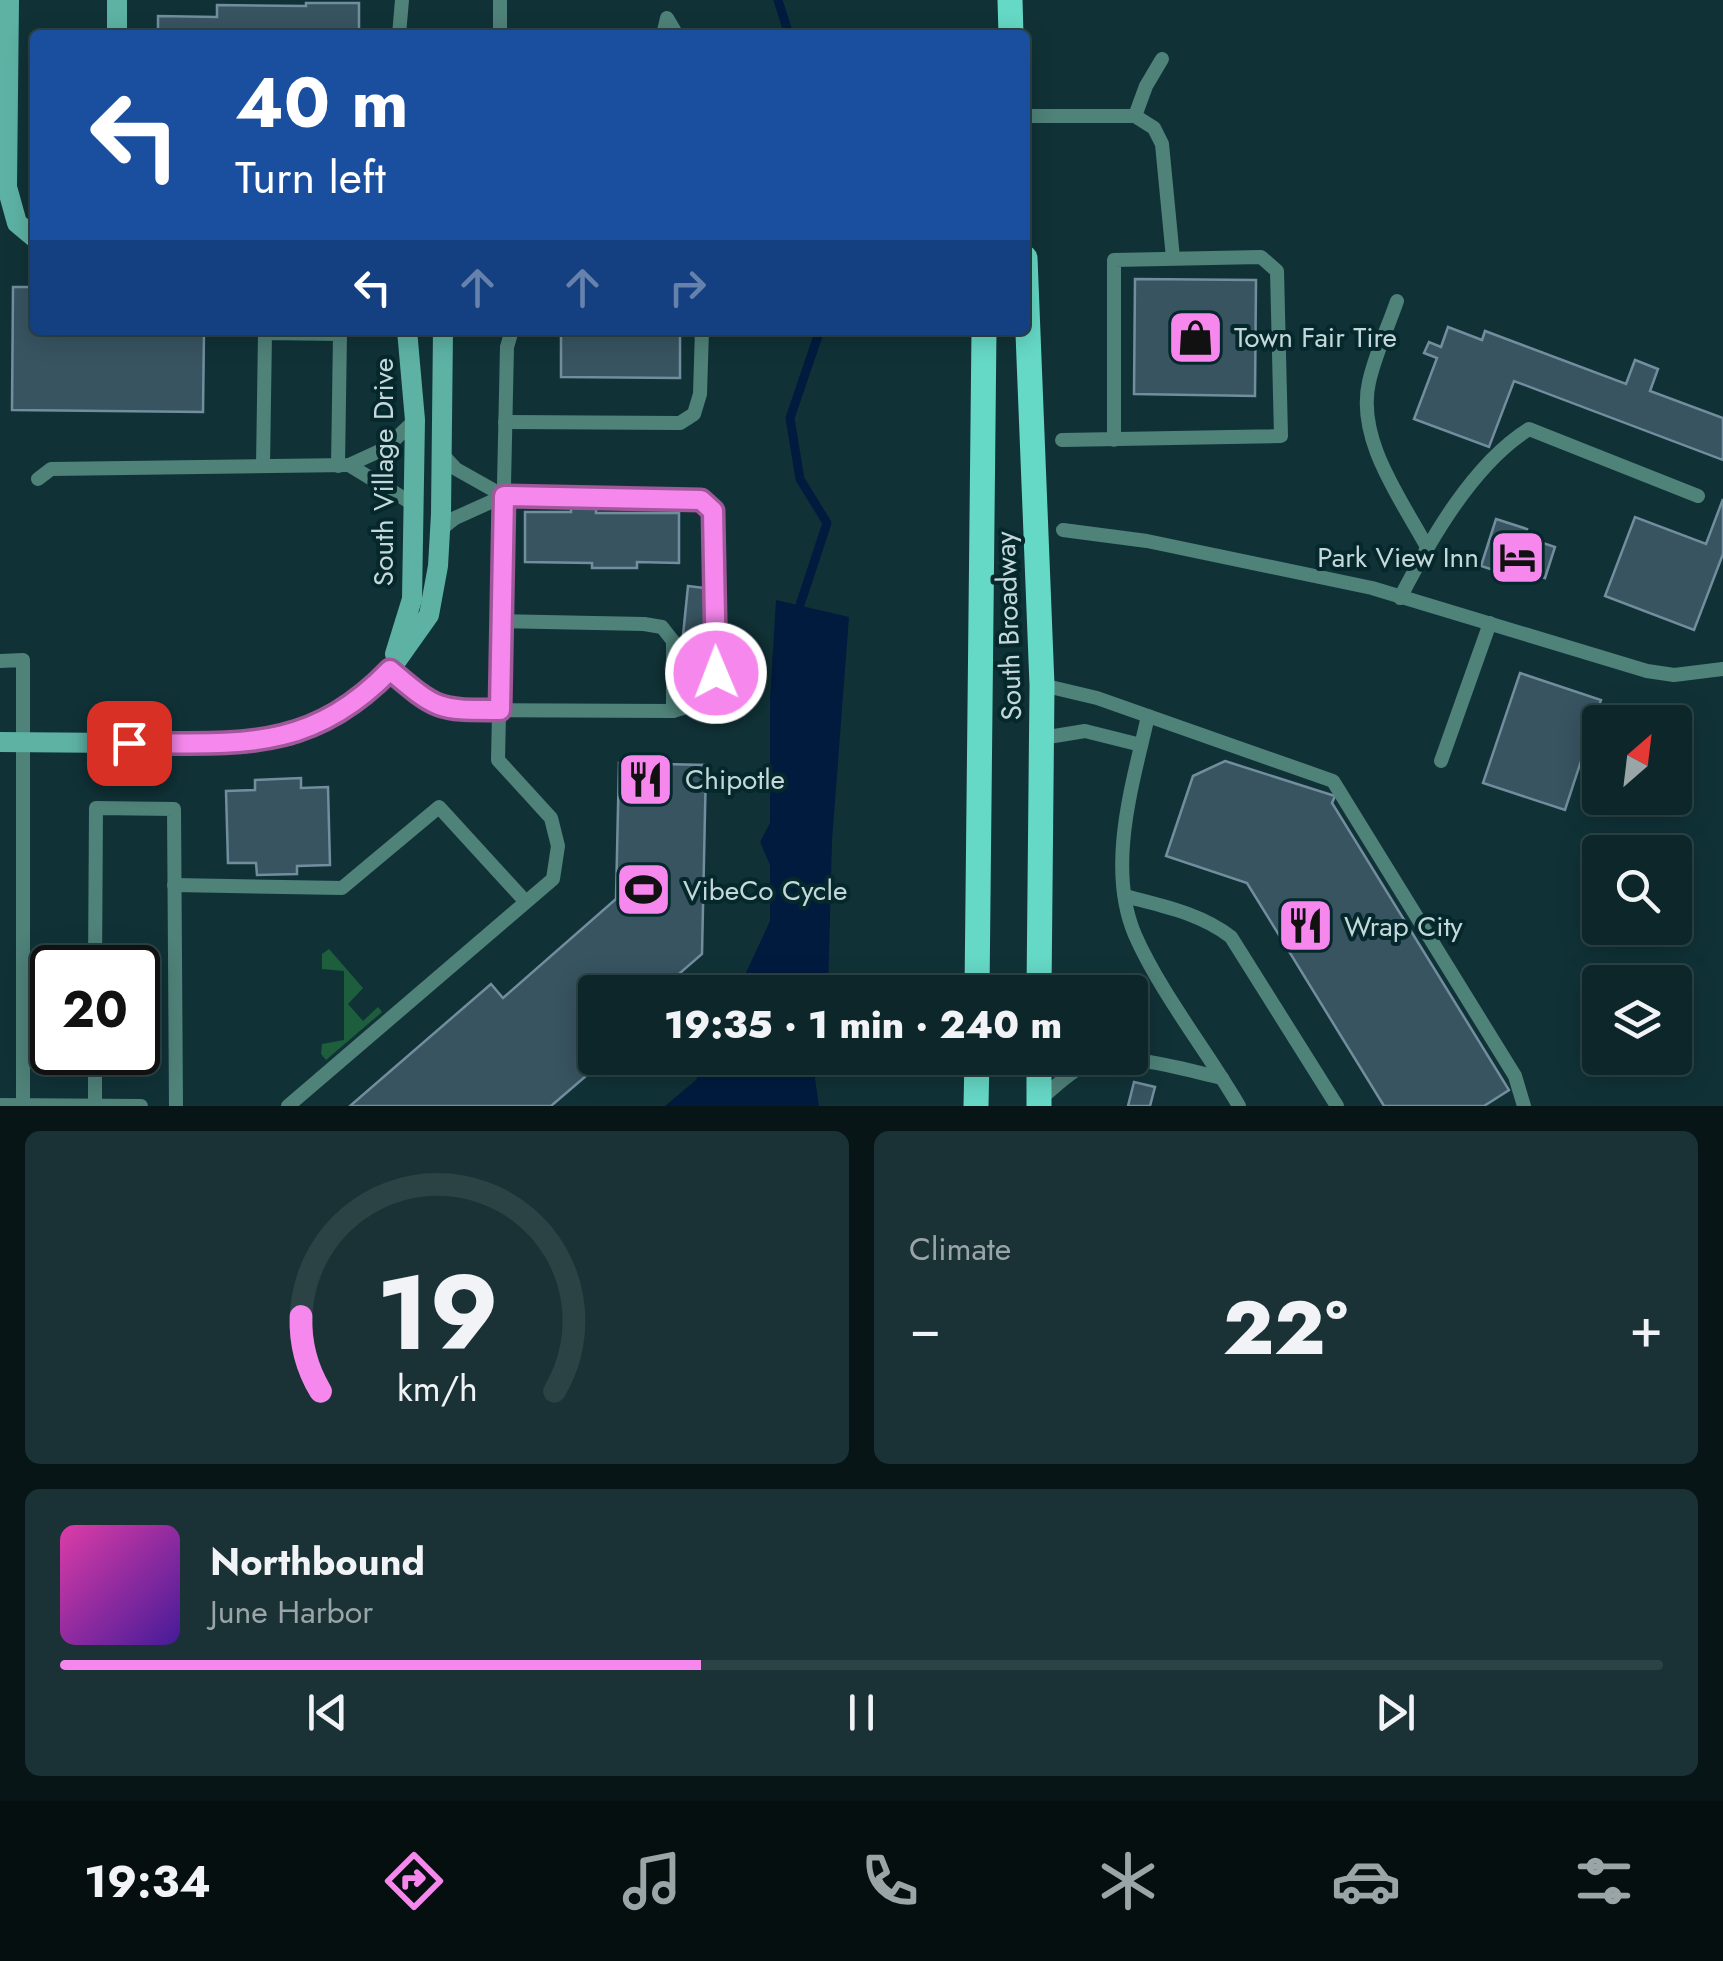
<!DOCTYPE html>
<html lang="en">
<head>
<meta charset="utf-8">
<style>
	body { margin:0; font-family:Jost,sans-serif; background:#1a3235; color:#f1f3f6; height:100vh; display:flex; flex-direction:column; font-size:38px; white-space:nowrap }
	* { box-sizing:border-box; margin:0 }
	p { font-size:32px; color:#9aa5a8 }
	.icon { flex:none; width:55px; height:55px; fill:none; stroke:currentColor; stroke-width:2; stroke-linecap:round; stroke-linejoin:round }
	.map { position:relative; height:1106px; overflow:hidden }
	.details { display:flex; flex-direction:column; gap:25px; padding:25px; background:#071517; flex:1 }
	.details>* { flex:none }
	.banner { position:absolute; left:30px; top:30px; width:1000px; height:305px; border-radius:10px; box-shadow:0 5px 25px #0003,0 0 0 2px #2c4346; background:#1a4fa0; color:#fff; overflow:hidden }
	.needle { width:65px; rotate:28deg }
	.tools { position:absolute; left:1582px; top:705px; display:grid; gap:20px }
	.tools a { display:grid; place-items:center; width:110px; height:110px; border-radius:10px; background:#0c2629; box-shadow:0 5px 25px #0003,0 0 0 2px #2c4346; font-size:50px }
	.speed { position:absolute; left:30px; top:945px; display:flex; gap:20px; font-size:50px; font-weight:700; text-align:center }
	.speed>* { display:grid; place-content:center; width:130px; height:130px; border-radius:50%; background:#0c2629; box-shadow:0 5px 25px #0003,0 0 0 2px #2c4346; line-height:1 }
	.speed .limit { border:5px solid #111; border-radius:15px; background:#fff; color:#111 }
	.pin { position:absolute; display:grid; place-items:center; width:85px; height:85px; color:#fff; margin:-42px; border-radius:20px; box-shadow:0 5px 15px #0006 }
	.me { position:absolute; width:110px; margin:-55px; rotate:359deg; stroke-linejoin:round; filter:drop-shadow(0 0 8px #0008) }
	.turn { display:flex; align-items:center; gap:35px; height:210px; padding:0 40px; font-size:45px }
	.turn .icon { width:130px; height:130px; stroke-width:2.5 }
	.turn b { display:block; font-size:70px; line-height:85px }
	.lanes { display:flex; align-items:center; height:95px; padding:0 40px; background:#0003; justify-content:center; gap:50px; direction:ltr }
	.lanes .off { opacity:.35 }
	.big { font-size:75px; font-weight:800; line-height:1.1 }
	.details .widget { flex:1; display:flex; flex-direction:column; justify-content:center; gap:15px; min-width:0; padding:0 35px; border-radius:15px; background:#1a3235 }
	.details .dial { align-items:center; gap:0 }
	.dial svg { height:260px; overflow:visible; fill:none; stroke:#2c4346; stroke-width:7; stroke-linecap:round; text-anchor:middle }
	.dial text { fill:#f1f3f6; stroke:none }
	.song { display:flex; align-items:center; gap:30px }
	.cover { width:120px; height:120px; border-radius:15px; background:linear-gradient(135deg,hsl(320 70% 55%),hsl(260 70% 35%)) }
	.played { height:10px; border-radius:5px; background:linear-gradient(90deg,#f688ed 40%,#2c4346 40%) }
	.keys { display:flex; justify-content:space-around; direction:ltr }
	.heat { display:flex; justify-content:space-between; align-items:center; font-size:55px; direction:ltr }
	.details .tiles { flex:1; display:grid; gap:25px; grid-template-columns:1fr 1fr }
	.widget:last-child { grid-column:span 2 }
	.trip { position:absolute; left:578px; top:975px; width:570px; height:100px; border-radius:10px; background:#0c2629; box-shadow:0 5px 25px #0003,0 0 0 2px #2c4346; font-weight:800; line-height:100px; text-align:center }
	.tab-bar { display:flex; height:160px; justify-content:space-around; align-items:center; background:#050f10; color:#9aa5a8 }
	.tab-bar .icon { width:70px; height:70px }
	.tab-bar .active { color:#f688ed }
	.tab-bar b { font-size:45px; color:#f1f3f6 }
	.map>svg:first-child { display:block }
	.green { fill:#1d5e3c }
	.water { fill:#011b3f }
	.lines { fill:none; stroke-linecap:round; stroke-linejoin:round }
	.stream { stroke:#011b3f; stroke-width:9 }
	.building { fill:#385461; stroke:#728e9e; stroke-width:2.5 }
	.lane { stroke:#4f8279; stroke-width:14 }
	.secondary { stroke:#5db2a4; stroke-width:20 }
	.primary { stroke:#66d8c6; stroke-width:25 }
	.route-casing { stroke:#a0589a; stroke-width:25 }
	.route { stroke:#f688ed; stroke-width:18 }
	.labels { text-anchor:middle; stroke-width:8; stroke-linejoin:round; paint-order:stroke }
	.poi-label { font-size:28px; fill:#c4d7d9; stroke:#05282c; text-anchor:start }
	.street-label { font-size:28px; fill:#c4d7d9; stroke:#05282c }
</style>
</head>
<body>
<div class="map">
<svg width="1723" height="1106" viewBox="0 0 1723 1106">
	<rect width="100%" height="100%" fill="#103237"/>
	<path class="green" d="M329,949L363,988L348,1004L363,1021L378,1007L382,1012L326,1060L321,1054L322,1044L344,1040V971L322,969V954Z"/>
	<g class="water">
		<path d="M776,600L849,617L832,841L828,992H737L770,921V699Z"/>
		<path d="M706,1058H819L815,1079L819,1106H665L696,1080Z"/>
	</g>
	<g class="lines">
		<g class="stream">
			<path d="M778,0L789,35"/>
			<path d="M797,614L827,523L800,479L790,418L820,330"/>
			<path d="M774,863L765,842L775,823"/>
		</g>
	</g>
	<g class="building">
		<path d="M306,3H359V35H158V16L217,17V5L306,6Z"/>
		<path d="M1135,279L1256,280L1255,396L1134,394Z"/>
		<path d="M13,287H35V330H204L203,412L12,410Z"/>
		<path d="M1448,327L1482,340L1485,331L1626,384L1635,360L1658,369L1650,391L1723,418V460L1514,381L1489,447L1414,419L1437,358L1424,353L1429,342L1441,347Z"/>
		<path d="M561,330H680V378L561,377Z"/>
		<path d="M1723,499V554L1694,630L1605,596L1635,517L1706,544Z"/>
		<path d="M571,508H596V513H679V563L637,562V568H592V563L525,562V512H571Z"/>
		<path d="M1496,519L1527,529L1525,537L1555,547L1545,578L1518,568L1515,577L1481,566Z"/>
		<path d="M688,586L721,590L715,658L681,655Z"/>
		<path d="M1520,673L1601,700L1565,810L1483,783Z"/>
		<path d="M1225,761L1335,796L1332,803L1509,1090L1484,1106H1384L1247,883L1166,856L1193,776Z"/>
		<path d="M619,763L706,765L702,954L673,979L684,991L595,992V1058H607L551,1106H350L491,984L503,998L616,899Z"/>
		<path d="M301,778V788L328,787L330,865L297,866V874L257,875L256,863H228L226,791L255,790V780Z"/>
		<path d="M1134,1082L1155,1087L1150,1106H1128Z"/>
	</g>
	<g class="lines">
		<g class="lane">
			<path d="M399,35L402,0"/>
			<path d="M500,35V0"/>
			<path d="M663,35L667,18L677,35"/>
			<path d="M1025,116H1135L1154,128L1162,144L1173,258"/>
			<path d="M1135,116L1146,86L1162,59"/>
			<path d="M1397,301C1388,327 1375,355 1369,382C1356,439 1401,499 1427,547"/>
			<path d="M505,422L680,423L694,414L700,394L702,330"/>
			<path d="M1062,440L1281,436L1277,271L1261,257L1114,260V440"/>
			<path d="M442,454L456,469L504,496"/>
			<path d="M349,465L413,504"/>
			<path d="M263,466L265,333L340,334L338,466"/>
			<path d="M38,479L51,469L349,465L386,448L415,420"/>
			<path d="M1063,530L1147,541L1372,588L1647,671L1674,675L1723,669"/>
			<path d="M1400,598C1430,540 1473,464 1529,429L1698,496"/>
			<path d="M501,621L644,624L662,627L673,641V711"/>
			<path d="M0,661L23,660V1105"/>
			<path d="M390,670L434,706L452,710L673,711L697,704L716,673L713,511L701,500L504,496L455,518L440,530"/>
			<path d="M1042,685L1097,698L1333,781L1515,1076L1524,1106"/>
			<path d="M1148,716C1133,783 1106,867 1135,935C1160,992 1207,1051 1239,1106"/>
			<path d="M1042,738L1085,731L1141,745"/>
			<path d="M1441,761L1490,623"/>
			<path d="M174,885L342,888L439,807L525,901"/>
			<path d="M1125,896C1162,906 1200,913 1231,937L1337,1106"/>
			<path d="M95,968L96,808L174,809L176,1106"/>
			<path d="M1040,1099C1054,1088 1067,1074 1083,1066C1118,1048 1185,1070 1222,1078"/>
			<path d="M0,1105L141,1106"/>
			<path d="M95,1106V1052"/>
			<path d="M288,1106L553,879L558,846L551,818L498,760L507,347L512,330"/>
		</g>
		<g class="secondary">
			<path d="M9,0L7,187L17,223L35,238"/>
			<path d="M117,0V35"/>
			<path d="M395,654L412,599L415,420L407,330"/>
			<path d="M0,742L242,744L289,736L342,712L372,689L390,670L429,615L438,566L441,514L443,330"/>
		</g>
		<g class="primary">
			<path d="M1010,0L1011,35"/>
			<path d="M1025,258L1042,685L1039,992"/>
			<path d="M977,992L984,330"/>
			<path d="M1039,1058V1106"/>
			<path d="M976,1106L977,1058"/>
		</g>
	</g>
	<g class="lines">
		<defs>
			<path id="route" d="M129,743C236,743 309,754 390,670C438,711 438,710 500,710L504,496L701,500L713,511L716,673"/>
		</defs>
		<use href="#route" class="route-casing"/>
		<use href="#route" class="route"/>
	</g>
	<defs>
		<symbol id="shop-square" viewBox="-11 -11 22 22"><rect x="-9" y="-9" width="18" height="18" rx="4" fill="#f688ed" stroke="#05282c"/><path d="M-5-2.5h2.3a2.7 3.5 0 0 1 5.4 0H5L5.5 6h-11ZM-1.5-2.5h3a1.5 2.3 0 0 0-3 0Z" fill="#111"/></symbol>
		<symbol id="hotel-square" viewBox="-11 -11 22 22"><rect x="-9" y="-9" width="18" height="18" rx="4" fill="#f688ed" stroke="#05282c"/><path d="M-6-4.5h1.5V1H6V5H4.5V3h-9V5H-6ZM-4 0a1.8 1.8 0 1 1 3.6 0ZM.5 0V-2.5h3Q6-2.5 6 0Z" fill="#111"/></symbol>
		<symbol id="restaurant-square" viewBox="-11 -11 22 22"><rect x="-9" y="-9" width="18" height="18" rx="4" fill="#f688ed" stroke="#05282c"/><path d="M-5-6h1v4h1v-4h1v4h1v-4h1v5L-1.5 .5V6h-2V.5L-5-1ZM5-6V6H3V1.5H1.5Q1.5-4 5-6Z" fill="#111"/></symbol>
		<symbol id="stadium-square" viewBox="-11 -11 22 22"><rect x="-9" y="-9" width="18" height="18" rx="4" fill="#f688ed" stroke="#05282c"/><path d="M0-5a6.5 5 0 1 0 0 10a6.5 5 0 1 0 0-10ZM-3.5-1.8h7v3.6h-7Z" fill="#111"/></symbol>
	</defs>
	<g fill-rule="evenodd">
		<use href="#shop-square" x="1164" y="306" width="63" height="63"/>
		<use href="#hotel-square" x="1486" y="526" width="63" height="63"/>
		<use href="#restaurant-square" x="614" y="748" width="63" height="63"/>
		<use href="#stadium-square" x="612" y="858" width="63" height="63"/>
		<use href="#restaurant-square" x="1274" y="894" width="63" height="63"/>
	</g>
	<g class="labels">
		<g class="poi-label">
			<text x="1234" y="347">Town Fair Tire</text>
			<text x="1479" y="567" text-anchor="end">Park View Inn</text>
			<text x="685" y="789">Chipotle</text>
			<text x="683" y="900">VibeCo Cycle</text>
			<text x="1344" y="936">Wrap City</text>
		</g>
		<g class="street-label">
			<text transform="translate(383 472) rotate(-90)" y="10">South Village Drive</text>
			<text transform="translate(1008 626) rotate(-92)" y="10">South Broadway</text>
		</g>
	</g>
</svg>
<div class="tools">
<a><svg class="needle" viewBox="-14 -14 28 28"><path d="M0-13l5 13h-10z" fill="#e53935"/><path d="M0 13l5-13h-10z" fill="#9aa5a8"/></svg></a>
<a><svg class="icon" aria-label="search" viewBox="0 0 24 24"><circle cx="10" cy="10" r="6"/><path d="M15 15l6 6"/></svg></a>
<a><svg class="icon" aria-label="layers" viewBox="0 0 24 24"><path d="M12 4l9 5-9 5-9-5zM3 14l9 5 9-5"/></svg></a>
</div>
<div class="speed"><div class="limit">20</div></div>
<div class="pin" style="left:129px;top:743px;background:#d93025"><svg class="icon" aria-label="arrive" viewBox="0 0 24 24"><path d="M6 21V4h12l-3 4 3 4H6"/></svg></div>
<svg class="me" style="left:716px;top:673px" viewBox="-20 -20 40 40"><circle r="17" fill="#f688ed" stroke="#fff" stroke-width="3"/><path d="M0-11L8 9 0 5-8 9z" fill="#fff"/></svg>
<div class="trip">19:35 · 1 min · 240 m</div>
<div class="banner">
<div class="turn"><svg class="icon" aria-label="left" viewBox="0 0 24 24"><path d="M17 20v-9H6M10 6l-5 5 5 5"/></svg><div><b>40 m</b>Turn left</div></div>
<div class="lanes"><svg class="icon" aria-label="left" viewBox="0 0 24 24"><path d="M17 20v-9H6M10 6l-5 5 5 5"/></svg><svg class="icon off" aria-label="ahead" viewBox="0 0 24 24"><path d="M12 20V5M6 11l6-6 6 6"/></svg><svg class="icon off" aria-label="ahead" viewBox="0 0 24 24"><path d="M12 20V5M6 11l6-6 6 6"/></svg><svg class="icon off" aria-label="right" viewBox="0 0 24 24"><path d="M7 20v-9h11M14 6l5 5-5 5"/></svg></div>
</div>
</div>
<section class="details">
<div class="tiles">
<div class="widget dial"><svg viewBox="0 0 100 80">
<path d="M14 69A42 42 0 1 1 86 69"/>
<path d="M14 69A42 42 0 0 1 8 46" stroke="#f688ed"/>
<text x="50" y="56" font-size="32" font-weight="700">19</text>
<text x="50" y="72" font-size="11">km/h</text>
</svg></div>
<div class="widget"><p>Climate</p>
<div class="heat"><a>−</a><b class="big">22°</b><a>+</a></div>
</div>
<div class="widget">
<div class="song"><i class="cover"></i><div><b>Northbound</b><p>June Harbor</p></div></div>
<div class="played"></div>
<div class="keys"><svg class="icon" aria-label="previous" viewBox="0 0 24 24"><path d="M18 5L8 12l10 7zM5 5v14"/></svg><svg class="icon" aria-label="pause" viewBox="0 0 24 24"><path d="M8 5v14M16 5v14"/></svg><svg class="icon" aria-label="next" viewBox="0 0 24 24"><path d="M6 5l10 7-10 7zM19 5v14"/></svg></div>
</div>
</div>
</section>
<nav class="tab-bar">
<b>19:34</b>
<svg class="icon active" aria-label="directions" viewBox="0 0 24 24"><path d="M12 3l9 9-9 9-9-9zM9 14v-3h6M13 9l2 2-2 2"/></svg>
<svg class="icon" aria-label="music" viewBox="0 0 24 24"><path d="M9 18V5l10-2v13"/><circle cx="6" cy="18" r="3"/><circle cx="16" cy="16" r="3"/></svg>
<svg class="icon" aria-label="phone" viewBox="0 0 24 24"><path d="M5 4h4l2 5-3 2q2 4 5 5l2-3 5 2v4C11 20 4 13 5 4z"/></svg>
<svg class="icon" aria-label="climate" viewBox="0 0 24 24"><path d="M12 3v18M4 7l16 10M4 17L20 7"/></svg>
<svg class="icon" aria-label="car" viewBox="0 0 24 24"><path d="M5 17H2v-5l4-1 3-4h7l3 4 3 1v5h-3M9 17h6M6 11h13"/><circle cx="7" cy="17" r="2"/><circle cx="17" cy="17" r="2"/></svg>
<svg class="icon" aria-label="filters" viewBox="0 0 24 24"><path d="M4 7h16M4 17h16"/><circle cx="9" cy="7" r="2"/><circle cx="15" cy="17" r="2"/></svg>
</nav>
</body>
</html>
